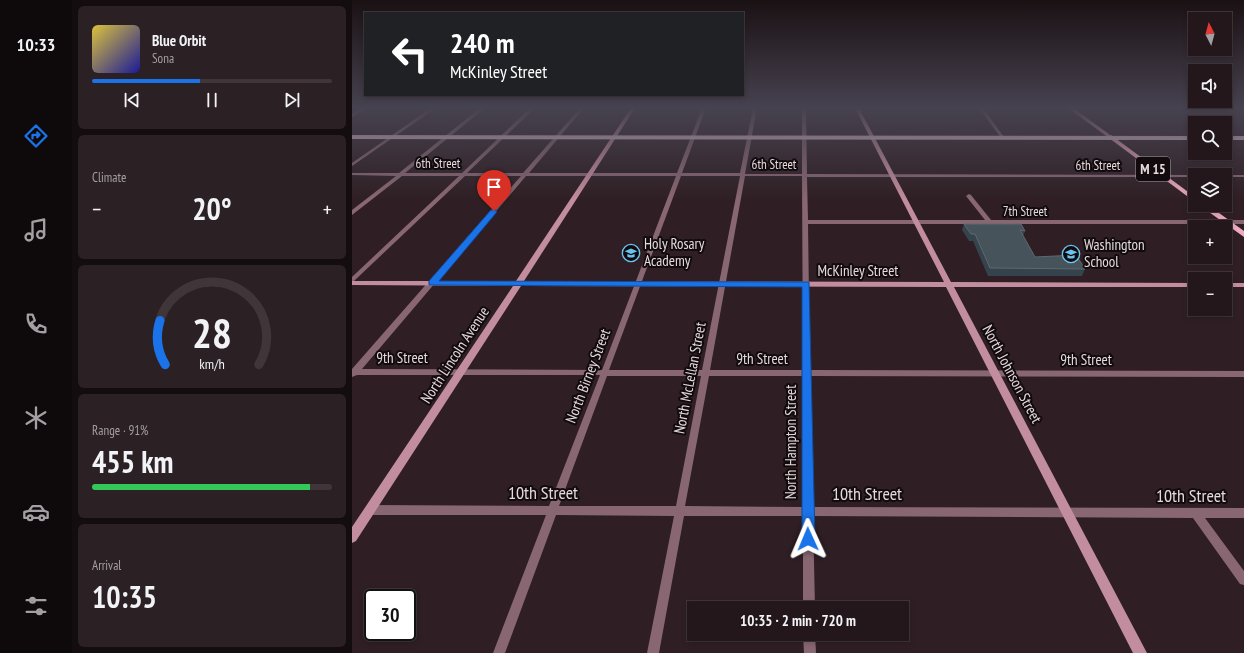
<!DOCTYPE html>
<html lang="en">
<head>
<meta charset="utf-8">
<style>
	body { margin:0; font-family:"PT Sans Narrow",sans-serif; background:#2b2024; color:#f1f3f6; height:100vh; display:flex; flex-direction:column; font-size:15px; white-space:nowrap }
	* { box-sizing:border-box; margin:0 }
	p { font-size:13px; color:#a39fa3 }
	.icon { flex:none; width:22px; height:22px; fill:none; stroke:currentColor; stroke-width:2; stroke-linecap:round; stroke-linejoin:round }
	.map { position:relative; flex:1; overflow:hidden }
	.sheet { display:flex; flex-direction:column; gap:6px; padding:6px; background:#130d0f; width:280px }
	.sheet>* { flex:none }
	.banner { position:absolute; left:12px; top:12px; width:380px; height:84px; border-radius:0px; box-shadow:0 2px 6px #0003,0 0 0 1px #40363a; background:#202124; color:#fff; overflow:hidden }
	.needle { width:26px; rotate:354deg }
	.buttons { position:absolute; left:836px; top:12px; display:grid; gap:8px }
	.buttons a { display:grid; place-items:center; width:44px; height:44px; border-radius:0px; background:#23171b; box-shadow:0 2px 6px #0003,0 0 0 1px #40363a; font-size:20px }
	.speed { position:absolute; left:12px; top:589px; display:flex; gap:8px; font-size:20px; font-weight:700; text-align:center }
	.speed>* { display:grid; place-content:center; width:52px; height:52px; border-radius:50%; background:#23171b; box-shadow:0 2px 6px #0003,0 0 0 1px #40363a; line-height:1 }
	.speed .limit { border:2px solid #111; border-radius:6px; background:#fff; color:#111 }
	.pin { position:absolute; display:grid; place-items:center; width:34px; height:34px; color:#fff; margin:-41px -17px; border-radius:50% 50% 50% 0; rotate:-45deg; box-shadow:0 0 4px #0007 }
	.pin .icon { rotate:45deg }
	.me { position:absolute; width:44px; margin:-22px; rotate:359deg; stroke-linejoin:round; filter:drop-shadow(0 0 3px #0008) }
	.turn { display:flex; align-items:center; gap:14px; height:84px; padding:0 20px; font-size:18px }
	.turn .icon { width:52px; height:52px; stroke-width:2.5 }
	.turn b { display:block; font-size:28px; line-height:34px }
	.big { font-size:30px; font-weight:600; line-height:1.1 }
	.sheet .tile { flex:1; display:flex; flex-direction:column; justify-content:center; gap:6px; min-width:0; padding:0 14px; border-radius:6px; background:#2b2024 }
	.sheet .dial { align-items:center; gap:0 }
	.dial svg { height:104px; overflow:visible; fill:none; stroke:#40363a; stroke-width:7; stroke-linecap:round; text-anchor:middle }
	.dial text { fill:#f1f3f6; stroke:none }
	.song { display:flex; align-items:center; gap:12px }
	.cover { width:48px; height:48px; border-radius:6px; background:linear-gradient(135deg,hsl(50 70% 55%),hsl(240 70% 35%)) }
	.played { height:4px; border-radius:2px; background:linear-gradient(90deg,#1a73e8 45%,#40363a 45%) }
	.keys { display:flex; justify-content:space-around; direction:ltr }
	.heat { display:flex; justify-content:space-between; align-items:center; font-size:22px; direction:ltr }
	.charge { height:6px; border-radius:3px; background:linear-gradient(90deg,#34c759 91%,#40363a 0) }
	.trip { position:absolute; left:335px; top:601px; width:222px; height:40px; border-radius:0px; background:#23171b; box-shadow:0 2px 6px #0003,0 0 0 1px #40363a; font-weight:600; line-height:40px; text-align:center }
	main { display:flex; flex:1; min-height:0 }
	.dock { display:flex; flex-direction:column; width:72px; justify-content:space-around; align-items:center; background:#0e090b; color:#a39fa3 }
	.dock .icon { width:28px; height:28px }
	.dock .active { color:#1a73e8 }
	.dock b { font-size:18px; color:#f1f3f6 }
	.map>svg:first-child { display:block }
	.lines { fill:none; stroke-linecap:round; stroke-linejoin:round }
	.street { fill:#886772; fill-rule:evenodd }
	.secondary { fill:#c28d9e; fill-rule:evenodd }
	.primary { fill:#eeaac0; fill-rule:evenodd }
	.highway { fill:#f7d5df; fill-rule:evenodd }
	.wall { fill:#34434c }
	.building { fill:#47535b; stroke:#606870 }
	.route { fill:#1a73e8; stroke:#114b97 }
	.labels { text-anchor:middle; stroke-width:4; stroke-linejoin:round; paint-order:stroke }
	.far-street-label { font-size:13px; fill:#e5d9dc; stroke:#120b0d }
	.shield { fill:#120b0d; stroke:#a69b9e; stroke-width:1 }
	.shield-label { font-size:14px; font-weight:bold; fill:#e5d9dc }
	.poi-label { font-size:15px; fill:#e5d9dc; stroke:#120b0d; text-anchor:start }
	.street-label { font-size:15px; fill:#e5d9dc; stroke:#120b0d }
	.near-street-label { font-size:18px; fill:#e5d9dc; stroke:#120b0d }
</style>
</head>
<body>
<main>
<nav class="dock">
<b>10:33</b>
<svg class="icon active" aria-label="directions" viewBox="0 0 24 24"><path d="M12 3l9 9-9 9-9-9zM9 14v-3h6M13 9l2 2-2 2"/></svg>
<svg class="icon" aria-label="music" viewBox="0 0 24 24"><path d="M9 18V5l10-2v13"/><circle cx="6" cy="18" r="3"/><circle cx="16" cy="16" r="3"/></svg>
<svg class="icon" aria-label="phone" viewBox="0 0 24 24"><path d="M5 4h4l2 5-3 2q2 4 5 5l2-3 5 2v4C11 20 4 13 5 4z"/></svg>
<svg class="icon" aria-label="climate" viewBox="0 0 24 24"><path d="M12 3v18M4 7l16 10M4 17L20 7"/></svg>
<svg class="icon" aria-label="car" viewBox="0 0 24 24"><path d="M5 17H2v-5l4-1 3-4h7l3 4 3 1v5h-3M9 17h6M6 11h13"/><circle cx="7" cy="17" r="2"/><circle cx="17" cy="17" r="2"/></svg>
<svg class="icon" aria-label="filters" viewBox="0 0 24 24"><path d="M4 7h16M4 17h16"/><circle cx="9" cy="7" r="2"/><circle cx="15" cy="17" r="2"/></svg>
</nav>
<section class="sheet">
<div class="tile">
<div class="song"><i class="cover"></i><div><b>Blue Orbit</b><p>Sona</p></div></div>
<div class="played"></div>
<div class="keys"><svg class="icon" aria-label="previous" viewBox="0 0 24 24"><path d="M18 5L8 12l10 7zM5 5v14"/></svg><svg class="icon" aria-label="pause" viewBox="0 0 24 24"><path d="M8 5v14M16 5v14"/></svg><svg class="icon" aria-label="next" viewBox="0 0 24 24"><path d="M6 5l10 7-10 7zM19 5v14"/></svg></div>
</div>
<div class="tile"><p>Climate</p>
<div class="heat"><a>−</a><b class="big">20°</b><a>+</a></div>
</div>
<div class="tile dial"><svg viewBox="0 0 100 80">
<path d="M14 69A42 42 0 1 1 86 69"/>
<path d="M14 69A42 42 0 0 1 10 35" stroke="#1a73e8"/>
<text x="50" y="56" font-size="32" font-weight="700">28</text>
<text x="50" y="72" font-size="11">km/h</text>
</svg></div>
<div class="tile"><p>Range · 91%</p><b class="big">455 km</b><div class="charge"></div></div>
<div class="tile"><p>Arrival</p><b class="big">10:35</b></div>
</section>
<div class="map">
<svg width="892" height="653" viewBox="0 0 892 653">
	<rect width="100%" height="100%" fill="#2f1f24"/>
	<g class="lines">
		<g class="street">
			<path d="M10,108H15L0,117V114Z"/>
			<path d="M79,108H84L0,166V163Z"/>
			<path d="M128,108H133L53,173H110L178,108H183L115,173H171L228,108H232L177,173H325L350,108H354L330,173H388L401,108H405L393,174H450V108H454L455,174L845,175H843V177H455L456,220H633L614,196L617,194L619,195L639,220H892V224H456L458,370L892,371V377L459,376L461,507L892,508V518H853L892,571V585L888,584L841,518L461,516L463,608H451V516H332L307,653H295L322,516L204,515L153,653H141L194,515H18L15,513L13,510L15,507L18,505L197,506L248,375H5L0,377V369L169,176H113L2,281L0,282V277L107,176H50L0,215V210L44,176L0,175V173H47ZM174,176H324L250,370L10,369ZM329,176H388L350,370H257ZM393,176H450L451,370H358ZM255,376H349L324,506H207ZM357,376H451V507L333,506Z"/>
			<path d="M627,108H631L652,137L651,138H649Z"/>
			<path d="M840,108H892V109H842Z"/>
			<path d="M871,175H892V177H873V175Z"/>
			<path d="M451,634H463L464,653H452Z"/>
		</g>
		<g class="secondary">
			<path d="M279,108H283L172,281L592,282L503,108H507L599,282L843,283V287H602L795,653H781L594,287L169,286L4,541L0,543V527L161,286L0,285V281H164Z"/>
			<path d="M716,108H721L761,137L757,138Z"/>
			<rect x="873" y="283" width="19" height="4"/>
		</g>
		<g class="primary">
			<path d="M759,135L843,197V202L757,138L756,137Z"/>
			<path d="M847,205H856L892,231V237Z"/>
		</g>
		<g class="highway">
			<path d="M0,135L843,136V140L0,139Z"/>
			<rect x="873" y="136" width="19" height="4"/>
		</g>
	</g>
	<path class="wall" d="M612,224L673,231L671,236L683,257L733,269L730,276H636L621,241H617L610,230Z"/>
	<path class="building" d="M612,224H669L673,231L668,230L683,257L724,255L733,269L638,268L623,234H619Z"/>
	<linearGradient id="sky" x2="0" y2="1"><stop stop-color="#1a1114"/><stop offset="0.54" stop-color="#474250"/><stop offset="1" stop-color="#474250" stop-opacity="0"/></linearGradient>
	<rect width="892" height="200" fill="url(#sky)"/>
	<path class="route" d="M142,209L145,211L144,213L87,281L457,282L463,539L461,544L456,546L452,544L450,539V287L77,285V281L139,210Z"/>
	<defs>
		<symbol id="school-ring" viewBox="-11 -11 22 22"><circle r="9.5" fill="#120b0d" stroke="#6ac3f1" stroke-width="1.5"/><path d="M0-5L7-2L0 1L-7-2ZM-4 1L0 2.5L4 1V4Q0 6-4 4Z" fill="#6ac3f1"/></symbol>
	</defs>
	<g fill-rule="evenodd">
		<use href="#school-ring" x="269" y="243" width="20" height="20"/>
		<use href="#school-ring" x="709" y="244" width="20" height="20"/>
	</g>
	<g class="labels">
		<g class="far-street-label">
			<text x="86" y="168">6th Street</text>
			<text x="422" y="169">6th Street</text>
			<text x="746" y="170">6th Street</text>
			<text x="673" y="216">7th Street</text>
		</g>
		<rect class="shield" x="784" y="157" width="34" height="24" rx="3"/>
		<g class="shield-label">
			<text x="801" y="174">M 15</text>
		</g>
		<g class="poi-label">
			<text x="292" y="249">Holy Rosary<tspan x="292" dy="17">Academy</tspan></text>
			<text x="732" y="250">Washington<tspan x="732" dy="17">School</tspan></text>
		</g>
		<g class="street-label">
			<text x="506" y="276">McKinley Street</text>
			<text transform="translate(103 355) rotate(-57)" y="5">North Lincoln Avenue</text>
			<text x="50" y="363">9th Street</text>
			<text x="410" y="364">9th Street</text>
			<text x="734" y="365">9th Street</text>
			<text transform="translate(660 374) rotate(62)" y="5">North Johnson Street</text>
			<text transform="translate(236 376) rotate(-69)" y="5">North Birney Street</text>
			<text transform="translate(338 378) rotate(-79)" y="5">North McLellan Street</text>
			<text transform="translate(439 442) rotate(-90)" y="5">North Hampton Street</text>
		</g>
		<g class="near-street-label">
			<text x="191" y="499">10th Street</text>
			<text x="515" y="500">10th Street</text>
			<text x="839" y="502">10th Street</text>
		</g>
	</g>
</svg>
<div class="buttons">
<a><svg class="needle" viewBox="-14 -14 28 28"><path d="M0-13l5 13h-10z" fill="#e53935"/><path d="M0 13l5-13h-10z" fill="#a39fa3"/></svg></a>
<a><svg class="icon" aria-label="sound" viewBox="0 0 24 24"><path d="M4 9h4l5-4v14l-5-4H4zM17 9q2 3 0 6"/></svg></a>
<a><svg class="icon" aria-label="search" viewBox="0 0 24 24"><circle cx="10" cy="10" r="6"/><path d="M15 15l6 6"/></svg></a>
<a><svg class="icon" aria-label="layers" viewBox="0 0 24 24"><path d="M12 4l9 5-9 5-9-5zM3 14l9 5 9-5"/></svg></a>
<a>+</a>
<a>−</a>
</div>
<div class="speed"><div class="limit">30</div></div>
<div class="pin" style="left:142px;top:211px;background:#d93025"><svg class="icon" aria-label="arrive" viewBox="0 0 24 24"><path d="M6 21V4h12l-3 4 3 4H6"/></svg></div>
<svg class="me" style="left:456px;top:539px" viewBox="-20 -20 40 40"><path d="M0-17L14 15 0 8-14 15z" fill="#1a73e8" stroke="#fff" stroke-width="4"/></svg>
<div class="trip">10:35 · 2 min · 720 m</div>
<div class="banner">
<div class="turn"><svg class="icon" aria-label="left" viewBox="0 0 24 24"><path d="M17 20v-9H6M10 6l-5 5 5 5"/></svg><div><b>240 m</b>McKinley Street</div></div>
</div>
</div>
</main>
</body>
</html>
